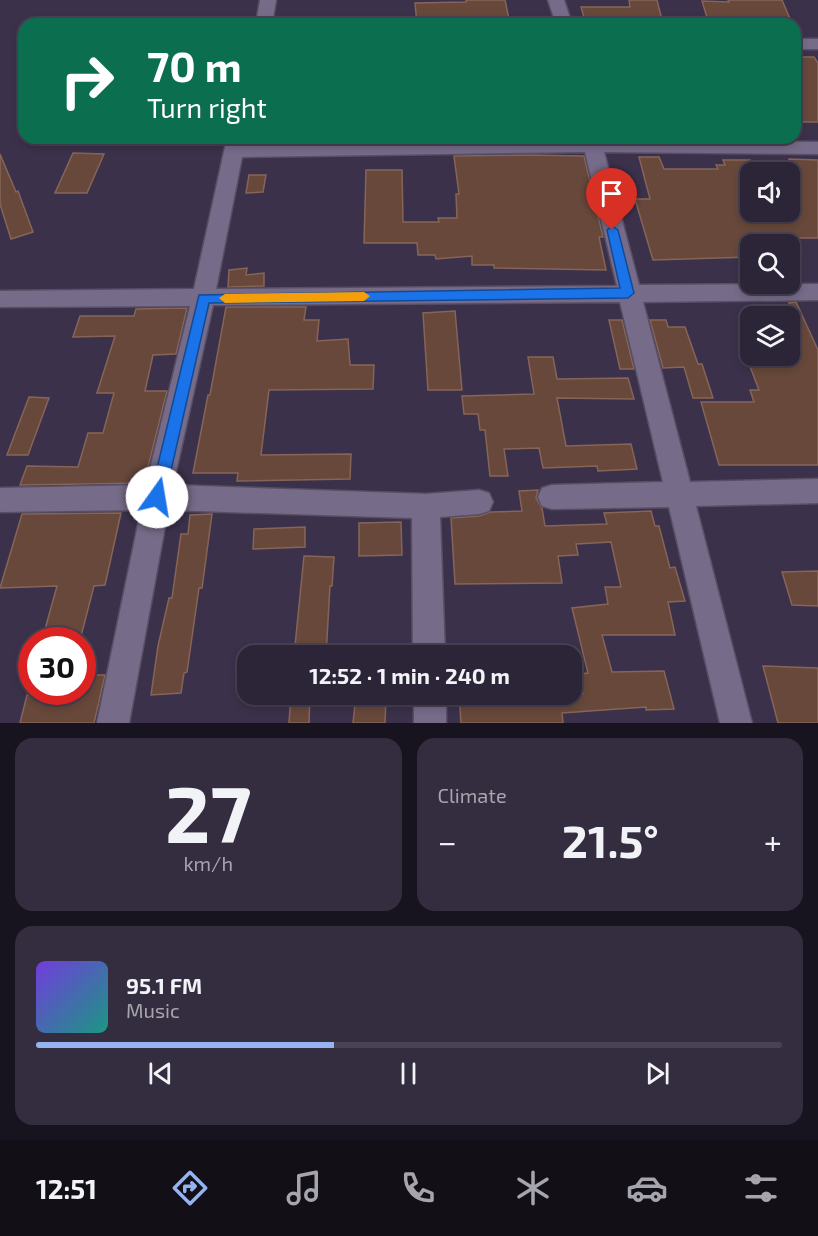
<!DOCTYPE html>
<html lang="en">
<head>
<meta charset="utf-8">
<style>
	body { margin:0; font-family:"Exo 2",sans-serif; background:#342d40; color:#f1f3f6; height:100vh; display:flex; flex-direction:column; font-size:22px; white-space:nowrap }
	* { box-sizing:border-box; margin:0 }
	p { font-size:20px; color:#a6a5ae }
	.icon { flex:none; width:33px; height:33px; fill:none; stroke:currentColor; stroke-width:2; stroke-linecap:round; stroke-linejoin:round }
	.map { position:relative; height:723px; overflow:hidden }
	.side { display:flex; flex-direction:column; gap:15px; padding:15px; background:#18141f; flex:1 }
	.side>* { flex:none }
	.top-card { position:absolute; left:18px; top:18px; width:783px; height:126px; border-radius:18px; box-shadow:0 3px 9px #0003,0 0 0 2px #484253; background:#0b6e4f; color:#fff; overflow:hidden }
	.controls { position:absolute; left:740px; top:162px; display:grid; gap:12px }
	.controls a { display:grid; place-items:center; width:60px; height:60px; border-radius:12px; background:#2c2538; box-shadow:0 3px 9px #0003,0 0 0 2px #484253; font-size:30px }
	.speed { position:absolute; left:18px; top:627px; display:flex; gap:12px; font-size:30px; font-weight:700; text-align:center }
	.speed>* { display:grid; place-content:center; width:78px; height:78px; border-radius:50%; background:#2c2538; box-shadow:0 3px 9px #0003,0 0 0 2px #484253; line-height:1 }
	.speed .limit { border:9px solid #d22; background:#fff; color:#111 }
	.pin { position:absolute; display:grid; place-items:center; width:51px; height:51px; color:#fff; margin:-62px -26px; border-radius:50% 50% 50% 0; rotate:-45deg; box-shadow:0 0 6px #0007 }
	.pin .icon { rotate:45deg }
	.me { position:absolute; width:66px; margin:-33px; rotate:13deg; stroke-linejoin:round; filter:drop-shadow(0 0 4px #0008) }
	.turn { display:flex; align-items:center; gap:21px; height:126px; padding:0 30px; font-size:27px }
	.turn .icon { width:78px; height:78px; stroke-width:2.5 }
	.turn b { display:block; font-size:42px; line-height:51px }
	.big { font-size:45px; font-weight:700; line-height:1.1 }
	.side .tile { flex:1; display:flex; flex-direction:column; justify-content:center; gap:9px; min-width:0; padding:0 21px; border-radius:18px; background:#342d40 }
	.side .dial { align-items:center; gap:0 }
	.dial b { font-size:78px; line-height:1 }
	.song { display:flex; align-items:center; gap:18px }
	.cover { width:72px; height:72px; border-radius:9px; background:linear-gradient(135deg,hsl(260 70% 55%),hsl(170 70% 35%)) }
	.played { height:6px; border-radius:3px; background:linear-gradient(90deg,#95b2f1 40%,#484253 40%) }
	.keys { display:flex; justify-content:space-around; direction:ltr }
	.heat { display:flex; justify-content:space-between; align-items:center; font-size:33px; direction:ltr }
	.side .tiles { flex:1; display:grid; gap:15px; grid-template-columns:1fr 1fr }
	.tile:last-child { grid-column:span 2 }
	.trip { position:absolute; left:237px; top:645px; width:345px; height:60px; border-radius:18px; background:#2c2538; box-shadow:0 3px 9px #0003,0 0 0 2px #484253; font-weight:700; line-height:60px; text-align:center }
	.menu { display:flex; height:96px; justify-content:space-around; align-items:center; background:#120f16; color:#a6a5ae }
	.menu .icon { width:42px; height:42px }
	.menu .selected { color:#95b2f1 }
	.menu b { font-size:27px; color:#f1f3f6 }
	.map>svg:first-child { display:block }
	.building { fill:#67483b; stroke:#866558; stroke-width:1.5 }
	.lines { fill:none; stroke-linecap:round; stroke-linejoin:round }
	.minor-casing { stroke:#584f66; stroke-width:3 }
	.minor { fill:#766b88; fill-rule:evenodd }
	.route { fill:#1a73e8; stroke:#114b97; stroke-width:1.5 }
	.slow { fill:#f59e0b }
</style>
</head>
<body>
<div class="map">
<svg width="818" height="723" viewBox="0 0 818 723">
	<rect width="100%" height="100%" fill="#3b314b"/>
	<g class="building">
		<path d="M466,0H505L510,24H417L415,3L466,2Z"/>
		<path d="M629,0H657L663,24H586L581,7H630Z"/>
		<path d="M728,0H782L790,19H750L751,24H709L702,1L729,2Z"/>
		<path d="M795,57H814L818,63V122H795Z"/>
		<path d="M73,153L104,154L87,193H55Z"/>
		<path d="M0,154L16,192L18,191L33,232L11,239L0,204Z"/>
		<path d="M528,155L584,156L603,237H599L606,270L494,268V265H472V256L436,259L435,255H418L417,243H364L366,170H402L403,222H439L438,218H457L456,194H459L454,156Z"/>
		<path d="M639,157H659L664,169H718L716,165H725L723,160H750V212H789V159L818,160V238H768L771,244H750V257L653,260L635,199H650Z"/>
		<path d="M249,175H266L263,192L246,193Z"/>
		<path d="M247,268L246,275L264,273V286L228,287L229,270Z"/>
		<path d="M796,302L818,350V465H719L701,402H754L750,390H759L746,356H789V303Z"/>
		<path d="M226,307H306L304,320H319L317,341L348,339L350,365H374L373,389L269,390L261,455L351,454L350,479L237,481L238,473H193L208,395H210Z"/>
		<path d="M187,308L176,354L153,355L145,391H167L144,483L20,485L27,466L78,467L88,433H103L114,393H97L115,336L73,337L80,316H134L136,309Z"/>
		<path d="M455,311L462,390H428L423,313Z"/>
		<path d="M609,320H622L634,369H620Z"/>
		<path d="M650,320H666L668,327H685L698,364H702L713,398H693L684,367L663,368Z"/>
		<path d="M528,357H553L557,379L628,378L634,399L557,398L566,446L631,444L637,469L598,471L597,466L543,468L539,448L504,449L508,476H490L485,430H480L478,414H464L462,396L534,394Z"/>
		<path d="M29,397L49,398L28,455H7Z"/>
		<path d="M538,490L536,498L542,508L545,526L607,524L604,513L651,511L655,526H659L670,568L675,567L685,601L668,602L675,635H602L612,672L664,671L674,709L646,710V707L562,713L563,723H461L459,694H583L579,674L588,673L572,608L608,604L605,587H621L611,542L576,544L578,555L558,556L562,583L455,584L451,518L479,516L491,512L522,511L519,491Z"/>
		<path d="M121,513L105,585L94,586L80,640H42L57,586L0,588L22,514Z"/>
		<path d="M212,514L202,588H199L187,672L184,673L181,693L151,695L158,646L169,598H172L181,534H188L190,515Z"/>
		<path d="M401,522L402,555L359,556V523Z"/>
		<path d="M305,527V547L253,549L254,529Z"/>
		<path d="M304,556L334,557L332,586H330L326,656H294Z"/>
		<path d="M818,571V606L792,605L782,572Z"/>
		<path d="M763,666L818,668V723H778Z"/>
		<path d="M82,675H105L94,723H20L27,695L82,692Z"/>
		<path d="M291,694H310L309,723H289Z"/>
		<path d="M356,695L386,697L385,723H353Z"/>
	</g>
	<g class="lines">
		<defs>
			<g id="minor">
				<path d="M260,0H276L272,24H256Z"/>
				<path d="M548,0H564L572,24H556Z"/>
				<rect x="795" y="39" width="23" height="10"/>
				<path d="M227,138H245L244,145L582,140V138H600L601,140L818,142V154L604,152L639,285L818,284V300L643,302L690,482L818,479V503L696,506L752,723H720L669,507L552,509L542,506L538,497L542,488L552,485L663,482L620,302L213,305L173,485L426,494L479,490L489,493L493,502L489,511L479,514L440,517L445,656H413L412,518L168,510L129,723H97L141,510L0,512V488L146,485L190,306L0,307V291L194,289ZM585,152L617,286L216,289L242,157Z"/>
				<rect x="414" y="694" width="32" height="29"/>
			</g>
		</defs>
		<use href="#minor" class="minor-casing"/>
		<use href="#minor" class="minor"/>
	</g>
	<path class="route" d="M612,226L618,230L634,293L628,298L209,303L165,497L163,502L157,504L152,502L150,497L199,295L620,288L607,230Z"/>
	<path class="slow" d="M364,292L370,296L364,301L225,303L219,298L225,294Z"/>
</svg>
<div class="controls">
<a><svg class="icon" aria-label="sound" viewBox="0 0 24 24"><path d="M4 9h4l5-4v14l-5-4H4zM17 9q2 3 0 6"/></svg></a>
<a><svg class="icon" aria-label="search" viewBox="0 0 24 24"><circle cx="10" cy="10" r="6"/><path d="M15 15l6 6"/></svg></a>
<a><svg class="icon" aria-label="layers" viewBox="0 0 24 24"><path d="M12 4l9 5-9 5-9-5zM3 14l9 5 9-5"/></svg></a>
</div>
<div class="speed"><div class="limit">30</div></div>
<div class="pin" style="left:612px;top:230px;background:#d93025"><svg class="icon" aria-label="arrive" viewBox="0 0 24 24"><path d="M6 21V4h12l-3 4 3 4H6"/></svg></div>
<svg class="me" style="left:157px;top:497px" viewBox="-20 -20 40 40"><circle r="19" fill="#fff"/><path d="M0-13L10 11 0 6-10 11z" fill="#1a73e8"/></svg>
<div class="trip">12:52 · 1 min · 240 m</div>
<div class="top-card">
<div class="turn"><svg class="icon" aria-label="right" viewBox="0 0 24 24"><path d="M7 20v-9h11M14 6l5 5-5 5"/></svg><div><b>70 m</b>Turn right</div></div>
</div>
</div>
<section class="side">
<div class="tiles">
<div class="tile dial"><b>27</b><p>km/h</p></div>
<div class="tile"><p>Climate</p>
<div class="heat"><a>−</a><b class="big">21.5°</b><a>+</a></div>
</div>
<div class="tile">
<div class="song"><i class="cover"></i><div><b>95.1 FM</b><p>Music</p></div></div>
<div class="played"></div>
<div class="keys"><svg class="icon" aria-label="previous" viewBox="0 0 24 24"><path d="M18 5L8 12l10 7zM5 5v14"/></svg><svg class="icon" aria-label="pause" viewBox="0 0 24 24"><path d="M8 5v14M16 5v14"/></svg><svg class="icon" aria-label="next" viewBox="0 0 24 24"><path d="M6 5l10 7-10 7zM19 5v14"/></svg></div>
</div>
</div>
</section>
<nav class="menu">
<b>12:51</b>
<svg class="icon selected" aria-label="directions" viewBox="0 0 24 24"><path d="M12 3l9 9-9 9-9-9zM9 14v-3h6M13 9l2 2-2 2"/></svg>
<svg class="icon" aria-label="music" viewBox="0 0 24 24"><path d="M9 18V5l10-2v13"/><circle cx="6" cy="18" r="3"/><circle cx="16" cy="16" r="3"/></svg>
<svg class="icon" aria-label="phone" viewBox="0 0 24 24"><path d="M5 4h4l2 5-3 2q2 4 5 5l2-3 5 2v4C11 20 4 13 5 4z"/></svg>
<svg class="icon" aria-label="climate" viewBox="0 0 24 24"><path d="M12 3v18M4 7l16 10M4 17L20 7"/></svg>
<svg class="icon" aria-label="car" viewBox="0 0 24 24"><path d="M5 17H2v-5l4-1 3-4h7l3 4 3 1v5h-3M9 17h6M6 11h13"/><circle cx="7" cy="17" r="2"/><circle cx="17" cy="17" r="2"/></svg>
<svg class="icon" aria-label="filters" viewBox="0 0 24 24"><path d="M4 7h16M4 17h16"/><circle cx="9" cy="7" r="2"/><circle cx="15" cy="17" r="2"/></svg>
</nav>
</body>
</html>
